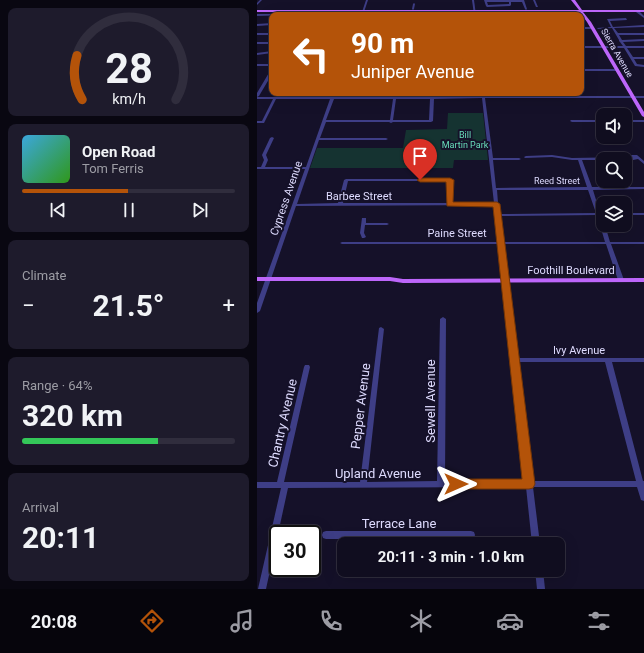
<!DOCTYPE html>
<html lang="en">
<head>
<meta charset="utf-8">
<style>
	body { margin:0; font-family:Roboto,sans-serif; background:#1e1b2c; color:#f1f3f6; height:100vh; display:flex; flex-direction:column; font-size:15px; white-space:nowrap }
	* { box-sizing:border-box; margin:0 }
	p { font-size:13px; color:#9c9ca4 }
	.icon { flex:none; width:22px; height:22px; fill:none; stroke:currentColor; stroke-width:2; stroke-linecap:round; stroke-linejoin:round }
	.map { position:relative; flex:1; overflow:hidden }
	.side { display:flex; flex-direction:column; gap:8px; padding:8px; background:#090711; width:257px }
	.side>* { flex:none }
	.guide { position:absolute; left:12px; top:12px; width:315px; height:84px; border-radius:8px; box-shadow:0 4px 16px #0002,0 0 0 1px #302d3d; background:#b45309; color:#fff; overflow:hidden }
	.buttons { position:absolute; left:339px; top:108px; display:grid; gap:8px }
	.buttons a { display:grid; place-items:center; width:36px; height:36px; border-radius:8px; background:#100d1f; box-shadow:0 4px 16px #0002,0 0 0 1px #302d3d; font-size:20px }
	.speed { position:absolute; left:12px; top:525px; display:flex; gap:8px; font-size:20px; font-weight:700; text-align:center }
	.speed>* { display:grid; place-content:center; width:52px; height:52px; border-radius:50%; background:#100d1f; box-shadow:0 4px 16px #0002,0 0 0 1px #302d3d; line-height:1 }
	.speed .limit { border:2px solid #111; border-radius:6px; background:#fff; color:#111 }
	.pin { position:absolute; display:grid; place-items:center; width:34px; height:34px; color:#fff; margin:-41px -17px; border-radius:50% 50% 50% 0; rotate:-45deg; box-shadow:0 0 4px #0007 }
	.pin .icon { rotate:45deg }
	.me { position:absolute; width:44px; margin:-22px; rotate:90deg; stroke-linejoin:round; filter:drop-shadow(0 0 3px #0008) }
	.turn { display:flex; align-items:center; gap:14px; height:84px; padding:0 16px; font-size:18px }
	.turn .icon { width:52px; height:52px; stroke-width:2.5 }
	.turn b { display:block; font-size:28px; line-height:34px }
	.big { font-size:30px; font-weight:700; line-height:1.1 }
	.side .card { flex:1; display:flex; flex-direction:column; justify-content:center; gap:6px; min-width:0; padding:0 14px; border-radius:8px; background:#1e1b2c }
	.side .dial { align-items:center; gap:0 }
	.dial svg { height:104px; overflow:visible; fill:none; stroke:#302d3d; stroke-width:7; stroke-linecap:round; text-anchor:middle }
	.dial text { fill:#f1f3f6; stroke:none }
	.song { display:flex; align-items:center; gap:12px }
	.cover { width:48px; height:48px; border-radius:6px; background:linear-gradient(135deg,hsl(200 70% 55%),hsl(110 70% 35%)) }
	.played { height:4px; border-radius:2px; background:linear-gradient(90deg,#b45309 50%,#302d3d 50%) }
	.keys { display:flex; justify-content:space-around; direction:ltr }
	.heat { display:flex; justify-content:space-between; align-items:center; font-size:22px; direction:ltr }
	.charge { height:6px; border-radius:3px; background:linear-gradient(90deg,#34c759 64%,#302d3d 0) }
	.trip { position:absolute; left:80px; top:537px; width:228px; height:40px; border-radius:8px; background:#100d1f; box-shadow:0 4px 16px #0002,0 0 0 1px #302d3d; font-weight:700; line-height:40px; text-align:center }
	.dock { display:flex; height:64px; justify-content:space-around; align-items:center; background:#06050c; color:#9c9ca4 }
	.dock .icon { width:28px; height:28px }
	.dock .current { color:#b45309 }
	.dock b { font-size:18px; color:#f1f3f6 }
	main { display:flex; flex:1; min-height:0 }
	.map>svg:first-child { display:block }
	.green { fill:#153331 }
	.lines { fill:none; stroke-linecap:round; stroke-linejoin:round }
	.minor { fill:#3e3e86; fill-rule:evenodd }
	.major { fill:#bd66fa; fill-rule:evenodd }
	.route { fill:#b45309; stroke:#753606 }
	.labels { text-anchor:middle; stroke-width:4; stroke-linejoin:round; paint-order:stroke }
	.far-street-label { font-size:9px; fill:#dedbfe; stroke:#151129 }
	.far-park-label { font-size:9px; fill:#68ddbb; stroke:#151129 }
	.street-label { font-size:11px; fill:#dedbfe; stroke:#151129 }
	.near-street-label { font-size:13px; fill:#dedbfe; stroke:#151129 }
</style>
</head>
<body>
<main>
<section class="side">
<div class="card dial"><svg viewBox="0 0 100 80">
<path d="M14 69A42 42 0 1 1 86 69"/>
<path d="M14 69A42 42 0 0 1 10 35" stroke="#b45309"/>
<text x="50" y="56" font-size="32" font-weight="700">28</text>
<text x="50" y="72" font-size="11">km/h</text>
</svg></div>
<div class="card">
<div class="song"><i class="cover"></i><div><b>Open Road</b><p>Tom Ferris</p></div></div>
<div class="played"></div>
<div class="keys"><svg class="icon" aria-label="previous" viewBox="0 0 24 24"><path d="M18 5L8 12l10 7zM5 5v14"/></svg><svg class="icon" aria-label="pause" viewBox="0 0 24 24"><path d="M8 5v14M16 5v14"/></svg><svg class="icon" aria-label="next" viewBox="0 0 24 24"><path d="M6 5l10 7-10 7zM19 5v14"/></svg></div>
</div>
<div class="card"><p>Climate</p>
<div class="heat"><a>−</a><b class="big">21.5°</b><a>+</a></div>
</div>
<div class="card"><p>Range · 64%</p><b class="big">320 km</b><div class="charge"></div></div>
<div class="card"><p>Arrival</p><b class="big">20:11</b></div>
</section>
<div class="map">
<svg width="387" height="589" viewBox="0 0 387 589">
	<rect width="100%" height="100%" fill="#151129"/>
	<path class="green" d="M191,113H226L231,160H197L196,168H53L60,148H146L149,130L190,129Z"/>
	<g class="lines">
		<g class="minor">
			<path d="M3,0H5L0,5V3Z"/>
			<path d="M109,0H111L106,15H104Z"/>
			<path d="M215,0H217L219,15H217Z"/>
			<path d="M227,0H267L270,9L269,10L268,9L265,2H254V5L253,6L230,7L229,6ZM230,2H252V4L231,5Z"/>
			<path d="M276,0H278L281,7H279Z"/>
			<path d="M157,3L158,4L157,9L156,10L155,9L156,4Z"/>
			<path d="M379,10H381L387,16V18L379,12Z"/>
			<path d="M0,14H35L36,15L0,16Z"/>
			<path d="M369,18L370,20L353,21L356,27L387,25V27L357,28L361,33H387V35H362L365,40L387,39V41L366,42L369,46H387V48H370L376,57H387V59H377L380,64L387,65V67L378,66L367,48H324V46H366L363,42L362,41V40L355,28L341,29L340,28L354,27L350,19Z"/>
			<path d="M15,23V25L0,26V24Z"/>
			<path d="M324,27H336L337,28L336,29H324Z"/>
			<rect x="0" y="33" width="15" height="2"/>
			<rect x="0" y="42" width="15" height="2"/>
			<path d="M15,51V53L0,55V53Z"/>
			<rect x="0" y="64" width="15" height="2"/>
			<path d="M324,69H360L362,70L360,71H324Z"/>
			<path d="M15,70V74L2,96L0,97H74L75,93H79L77,97L225,96L224,93H228V96H387V98H228L236,158H262L264,159L262,160H236L239,188L330,187L321,160H315L295,157L268,158L267,157L269,156L295,155L315,158L371,157L375,155H380L387,161V164L381,159L376,160L374,159H346V160H325L335,187H387V189L336,190L343,213L346,214V215H344L346,220V225H348L353,242H387V244H354L367,280L366,281L364,282L361,280L349,244H246L260,358H387V362H355L386,481H387V501L384,500L380,487H276L283,544H275L269,487L31,488L9,589H1L24,488H0V482H20L47,367L48,365H52L53,367L27,482H103L122,328L124,327L127,329L110,482L180,481L183,319L186,317L189,319L188,481H268L241,244H85L83,243L85,242H241L237,205L39,206L3,311L0,313V303L48,169H0V167H4L7,160L5,155L13,138L15,137L17,138L9,155L11,160L8,167H49L73,99H19L7,123H0V121H5L16,99H0V93L13,71ZM225,98L237,203H195V180L193,179H89L87,180L81,203L40,204L62,140H129L131,139L129,138H63L69,122H132L134,123L136,122H174L176,121L177,99ZM77,99H136L133,120H69ZM139,99H173L172,120H136ZM91,181H191V203H86ZM240,190H331L339,213L242,214L241,205L242,204L241,203ZM340,215L348,242H246L243,216ZM261,362H348L379,481H275Z"/>
			<path d="M314,120H346V122H315L313,121Z"/>
			<rect x="368" y="120" width="19" height="2"/>
			<rect x="368" y="213" width="19" height="2"/>
			<path d="M105,218H109V223H130L132,224L130,225H108L107,233L109,237L107,238H105L103,233Z"/>
			<path d="M69,531H214L217,532L218,535L217,538L214,539H69L66,538L65,535L66,532Z"/>
			<path d="M278,570H286L288,589H280Z"/>
		</g>
		<g class="major">
			<path d="M314,0H318L325,10H387V12H326L334,22L387,112V117L385,116L330,22L323,12H0V10H322Z"/>
			<path d="M0,277H133L146,279L387,278V282L146,283L133,281H0Z"/>
		</g>
	</g>
	<path class="route" d="M193,178L197,180L196,202H240L243,204L278,484L276,488L272,489H199L194,488L192,484L194,481L199,479H265L236,207L190,206L189,182H163L160,180L163,178Z"/>
	<g class="labels">
		<g class="far-street-label">
			<text transform="translate(360 53) rotate(60)" y="3">Sierra Avenue</text>
			<text x="300" y="184">Reed Street</text>
		</g>
		<g class="far-park-label">
			<text x="208" y="138">Bill<tspan x="208" dy="10">Martin Park</tspan></text>
		</g>
		<g class="street-label">
			<text x="102" y="200">Barbee Street</text>
			<text transform="translate(29 198) rotate(-71)" y="4">Cypress Avenue</text>
			<text x="200" y="237">Paine Street</text>
			<text x="314" y="274">Foothill Boulevard</text>
			<text x="322" y="354">Ivy Avenue</text>
		</g>
		<g class="near-street-label">
			<text transform="translate(173 401) rotate(-90)" y="5">Sewell Avenue</text>
			<text transform="translate(103 406) rotate(-83)" y="5">Pepper Avenue</text>
			<text transform="translate(25 423) rotate(-77)" y="5">Chantry Avenue</text>
			<text x="121" y="478">Upland Avenue</text>
			<text x="142" y="528">Terrace Lane</text>
		</g>
	</g>
</svg>
<div class="buttons">
<a><svg class="icon" aria-label="sound" viewBox="0 0 24 24"><path d="M4 9h4l5-4v14l-5-4H4zM17 9q2 3 0 6"/></svg></a>
<a><svg class="icon" aria-label="search" viewBox="0 0 24 24"><circle cx="10" cy="10" r="6"/><path d="M15 15l6 6"/></svg></a>
<a><svg class="icon" aria-label="layers" viewBox="0 0 24 24"><path d="M12 4l9 5-9 5-9-5zM3 14l9 5 9-5"/></svg></a>
</div>
<div class="speed"><div class="limit">30</div></div>
<div class="pin" style="left:163px;top:180px;background:#d93025"><svg class="icon" aria-label="arrive" viewBox="0 0 24 24"><path d="M6 21V4h12l-3 4 3 4H6"/></svg></div>
<svg class="me" style="left:199px;top:484px" viewBox="-20 -20 40 40"><path d="M0-17L14 15 0 8-14 15z" fill="#b45309" stroke="#fff" stroke-width="4"/></svg>
<div class="trip">20:11 · 3 min · 1.0 km</div>
<div class="guide">
<div class="turn"><svg class="icon" aria-label="left" viewBox="0 0 24 24"><path d="M17 20v-9H6M10 6l-5 5 5 5"/></svg><div><b>90 m</b>Juniper Avenue</div></div>
</div>
</div>
</main>
<nav class="dock">
<b>20:08</b>
<svg class="icon current" aria-label="directions" viewBox="0 0 24 24"><path d="M12 3l9 9-9 9-9-9zM9 14v-3h6M13 9l2 2-2 2"/></svg>
<svg class="icon" aria-label="music" viewBox="0 0 24 24"><path d="M9 18V5l10-2v13"/><circle cx="6" cy="18" r="3"/><circle cx="16" cy="16" r="3"/></svg>
<svg class="icon" aria-label="phone" viewBox="0 0 24 24"><path d="M5 4h4l2 5-3 2q2 4 5 5l2-3 5 2v4C11 20 4 13 5 4z"/></svg>
<svg class="icon" aria-label="climate" viewBox="0 0 24 24"><path d="M12 3v18M4 7l16 10M4 17L20 7"/></svg>
<svg class="icon" aria-label="car" viewBox="0 0 24 24"><path d="M5 17H2v-5l4-1 3-4h7l3 4 3 1v5h-3M9 17h6M6 11h13"/><circle cx="7" cy="17" r="2"/><circle cx="17" cy="17" r="2"/></svg>
<svg class="icon" aria-label="filters" viewBox="0 0 24 24"><path d="M4 7h16M4 17h16"/><circle cx="9" cy="7" r="2"/><circle cx="15" cy="17" r="2"/></svg>
</nav>
</body>
</html>
